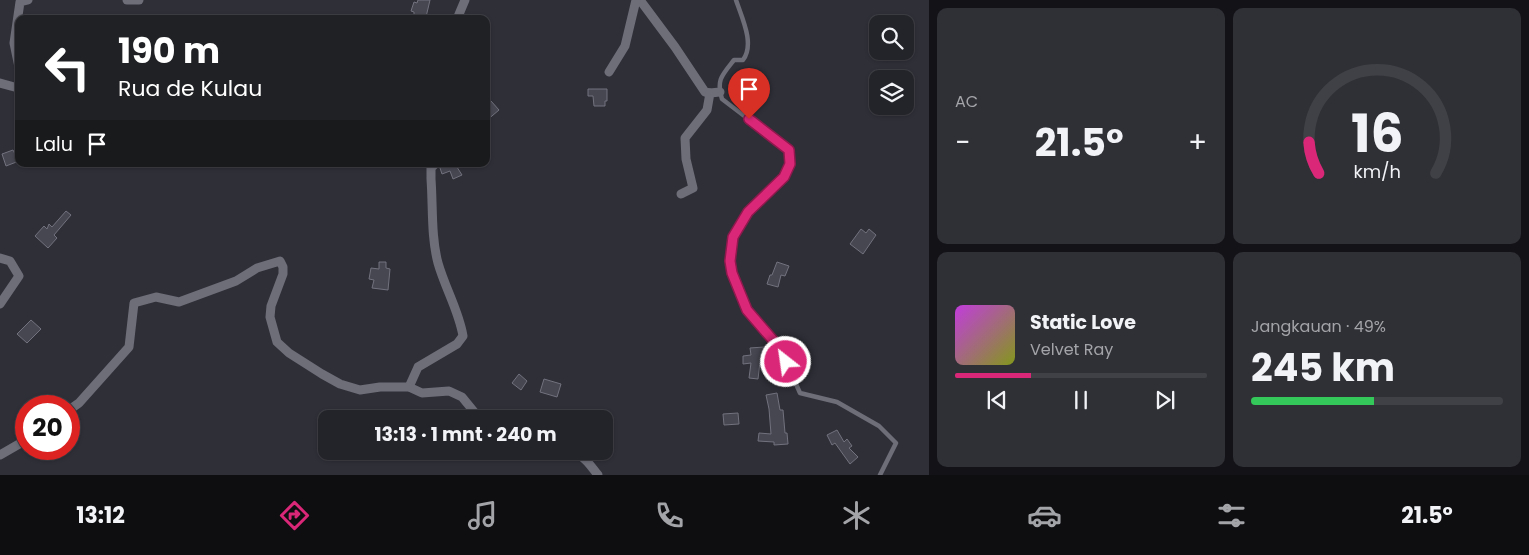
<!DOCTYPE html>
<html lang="id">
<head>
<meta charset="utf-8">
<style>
	body { margin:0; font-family:Poppins,sans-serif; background:#2f2f36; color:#f1f3f6; height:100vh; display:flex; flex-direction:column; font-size:19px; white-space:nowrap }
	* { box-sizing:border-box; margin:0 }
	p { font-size:16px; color:#a3a4a8 }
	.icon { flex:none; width:28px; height:28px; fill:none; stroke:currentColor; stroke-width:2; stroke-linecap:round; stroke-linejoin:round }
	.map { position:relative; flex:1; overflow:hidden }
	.side { display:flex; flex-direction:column; gap:8px; padding:8px; background:#131317; width:600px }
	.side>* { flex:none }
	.top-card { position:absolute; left:15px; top:15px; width:475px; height:152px; border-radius:10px; box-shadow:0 1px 4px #0004,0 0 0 1px #404047; background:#202124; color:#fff; overflow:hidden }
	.controls { position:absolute; left:869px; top:15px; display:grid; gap:10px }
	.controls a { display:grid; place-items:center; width:45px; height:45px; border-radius:10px; background:#23232a; box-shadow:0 1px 4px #0004,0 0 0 1px #404047; font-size:25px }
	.speed { position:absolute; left:15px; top:395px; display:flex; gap:10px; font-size:25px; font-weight:700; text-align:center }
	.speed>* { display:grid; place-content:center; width:65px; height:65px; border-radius:50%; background:#23232a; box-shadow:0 1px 4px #0004,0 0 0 1px #404047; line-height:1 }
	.speed .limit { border:8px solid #d22; background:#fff; color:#111 }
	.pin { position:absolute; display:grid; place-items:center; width:42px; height:42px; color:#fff; margin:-51px -21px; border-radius:50% 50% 50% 0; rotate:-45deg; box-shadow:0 0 5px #0007 }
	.pin .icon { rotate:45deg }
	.me { position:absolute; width:55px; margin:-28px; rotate:330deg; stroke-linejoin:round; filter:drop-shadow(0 0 4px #0008) }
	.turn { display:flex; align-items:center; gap:18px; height:105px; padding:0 20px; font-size:22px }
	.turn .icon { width:65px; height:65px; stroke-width:2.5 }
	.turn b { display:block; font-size:35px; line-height:42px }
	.then { display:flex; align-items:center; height:48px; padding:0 20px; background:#0003; gap:10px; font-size:19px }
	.big { font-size:38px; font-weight:700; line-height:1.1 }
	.side .tile { flex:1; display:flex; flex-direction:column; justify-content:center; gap:8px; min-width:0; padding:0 18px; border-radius:10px; background:#2f2f36 }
	.side .dial { align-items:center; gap:0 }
	.dial svg { height:130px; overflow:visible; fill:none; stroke:#404047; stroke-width:7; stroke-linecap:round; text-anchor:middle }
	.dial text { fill:#f1f3f6; stroke:none }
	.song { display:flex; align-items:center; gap:15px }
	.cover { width:60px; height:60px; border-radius:8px; background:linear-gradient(135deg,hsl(290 70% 55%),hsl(70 70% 35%)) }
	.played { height:5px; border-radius:2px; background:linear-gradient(90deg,#db2777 30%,#404047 30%) }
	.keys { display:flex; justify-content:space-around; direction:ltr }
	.heat { display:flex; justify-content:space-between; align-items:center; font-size:28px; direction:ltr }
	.charge { height:8px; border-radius:4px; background:linear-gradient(90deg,#34c759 49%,#404047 0) }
	.side .tiles { flex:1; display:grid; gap:8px; grid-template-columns:repeat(2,1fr) }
	.trip { position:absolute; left:318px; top:410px; width:295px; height:50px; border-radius:10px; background:#23232a; box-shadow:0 1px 4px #0004,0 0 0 1px #404047; font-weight:700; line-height:50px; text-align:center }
	.tab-bar { display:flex; height:80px; justify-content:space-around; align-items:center; background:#0e0e11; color:#a3a4a8 }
	.tab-bar .icon { width:35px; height:35px }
	.tab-bar .active { color:#db2777 }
	.tab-bar b { font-size:22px; color:#f1f3f6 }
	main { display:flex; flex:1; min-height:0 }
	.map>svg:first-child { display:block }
	.building { fill:#474752; stroke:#72727e }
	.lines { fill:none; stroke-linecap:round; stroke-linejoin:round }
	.service { stroke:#6e6e79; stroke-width:4.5 }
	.minor { stroke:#6e6e79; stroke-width:9 }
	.route-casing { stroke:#8e194d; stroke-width:12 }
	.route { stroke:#db2777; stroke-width:9 }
</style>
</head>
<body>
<main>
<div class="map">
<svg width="929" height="475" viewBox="0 0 929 475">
	<rect width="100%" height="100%" fill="#2f2f38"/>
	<g class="building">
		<path d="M418,0H430L426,17L421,15V19H414V12L411,11L414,2L417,3Z"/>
		<path d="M588,89H607V101H605V106H594L593,96H588Z"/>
		<path d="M491,101L499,110L486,121V105Z"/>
		<path d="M13,150L15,154L19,153V161L6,166L2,154Z"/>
		<path d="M447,164H455L462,175L453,179L450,171L442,174L440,168Z"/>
		<path d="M66,211L71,215L54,235L57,238L48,248L35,236L44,226L47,229L49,224L52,227Z"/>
		<path d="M861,229L866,233L869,229L876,235L863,254L850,244Z"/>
		<path d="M379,262H386V268L390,269L388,290L372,288L374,280L369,279L371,268L379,269Z"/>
		<path d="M777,262L789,266L785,276L781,275L778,287L767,284L770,275H772Z"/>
		<path d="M31,320L41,329L27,343L17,334Z"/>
		<path d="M764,347L767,371L760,362L758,379L749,378L751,363L743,364V356L751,355L750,348Z"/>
		<path d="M519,374L527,381L521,390L512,383Z"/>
		<path d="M544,379L561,384L557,397L540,392Z"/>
		<path d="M777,393L780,410H783L785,433H787L788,444L774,445V442L758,441L759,433L771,434L769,409L766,395Z"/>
		<path d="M738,413L739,424L724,425L723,414Z"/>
		<path d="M837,430L844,442L847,439L852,446L849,448L858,457L850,464L835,443L832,445L827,435Z"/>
	</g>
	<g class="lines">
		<path class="service" d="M736,0C742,18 755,44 743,60H734C722,75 716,80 722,99L789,150L790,164L784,177L748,212L733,237L730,261L732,273L747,310L779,346L800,393L837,402L879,426L896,443L880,475"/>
		<g class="minor">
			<path d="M127,0H139"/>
			<path d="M640,0L675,47L705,92L710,93"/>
			<path d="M457,19L465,0"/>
			<path d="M19,67L14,43L20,2L28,0"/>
			<path d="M609,72L625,46L636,0"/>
			<path d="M0,83L18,88L19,86"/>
			<path d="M681,194L693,188L686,159L685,138L707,110L710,93L720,92"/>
			<path d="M0,258L10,261L19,276L0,304"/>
			<path d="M409,387L418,367L457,344L463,336C459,311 445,288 438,263C431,237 433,206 431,179V168L435,164"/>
			<path d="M69,410L79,403L129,347L134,303L156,297L179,302L236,281L257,268L280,261L283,267V274L271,306L270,317L277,342L289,353L322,374L340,384L360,390L380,387H409L422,393L449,391L462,397L480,419"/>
			<path d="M509,451C521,455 535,457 548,456C560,455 570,448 582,457C588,461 593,469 598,475"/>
			<path d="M0,455L26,440"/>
		</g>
	</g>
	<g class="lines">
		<defs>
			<path id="route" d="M749,119L789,150L790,164L784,177L748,212L733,237L730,261L732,273L747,310L778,346L786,362"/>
		</defs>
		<use href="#route" class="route-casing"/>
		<use href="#route" class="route"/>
	</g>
</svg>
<div class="controls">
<a><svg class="icon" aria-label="search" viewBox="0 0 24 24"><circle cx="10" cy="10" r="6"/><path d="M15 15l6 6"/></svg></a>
<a><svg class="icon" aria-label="layers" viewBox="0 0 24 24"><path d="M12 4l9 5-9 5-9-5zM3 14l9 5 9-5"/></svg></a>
</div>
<div class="speed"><div class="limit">20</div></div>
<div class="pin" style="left:749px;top:119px;background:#d93025"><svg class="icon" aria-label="arrive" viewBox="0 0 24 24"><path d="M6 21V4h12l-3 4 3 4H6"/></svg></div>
<svg class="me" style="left:786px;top:362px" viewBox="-20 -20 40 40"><circle r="17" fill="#db2777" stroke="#fff" stroke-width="3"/><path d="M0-11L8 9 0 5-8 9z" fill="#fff"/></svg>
<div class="trip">13:13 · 1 mnt · 240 m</div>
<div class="top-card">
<div class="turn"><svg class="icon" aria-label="left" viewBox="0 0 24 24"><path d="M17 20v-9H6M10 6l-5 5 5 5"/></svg><div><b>190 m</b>Rua de Kulau</div></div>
<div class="then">Lalu<svg class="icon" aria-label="arrive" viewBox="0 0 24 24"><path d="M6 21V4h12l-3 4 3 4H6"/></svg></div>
</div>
</div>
<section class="side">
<div class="tiles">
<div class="tile"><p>AC</p>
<div class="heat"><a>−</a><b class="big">21.5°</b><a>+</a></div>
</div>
<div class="tile dial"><svg viewBox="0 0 100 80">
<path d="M14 69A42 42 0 1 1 86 69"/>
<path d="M14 69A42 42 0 0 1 8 50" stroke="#db2777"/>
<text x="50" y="56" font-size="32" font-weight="700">16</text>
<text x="50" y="72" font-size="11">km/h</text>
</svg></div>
<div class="tile">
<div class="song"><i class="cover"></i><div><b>Static Love</b><p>Velvet Ray</p></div></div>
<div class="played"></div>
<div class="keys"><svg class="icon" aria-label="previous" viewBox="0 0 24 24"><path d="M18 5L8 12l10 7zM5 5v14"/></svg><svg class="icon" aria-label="pause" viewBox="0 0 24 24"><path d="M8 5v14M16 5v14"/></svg><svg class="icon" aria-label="next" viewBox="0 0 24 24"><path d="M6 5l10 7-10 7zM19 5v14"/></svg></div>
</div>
<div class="tile"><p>Jangkauan · 49%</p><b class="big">245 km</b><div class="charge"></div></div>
</div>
</section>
</main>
<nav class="tab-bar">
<b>13:12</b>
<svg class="icon active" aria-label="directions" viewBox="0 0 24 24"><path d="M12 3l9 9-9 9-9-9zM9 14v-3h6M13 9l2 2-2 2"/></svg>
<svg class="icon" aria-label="music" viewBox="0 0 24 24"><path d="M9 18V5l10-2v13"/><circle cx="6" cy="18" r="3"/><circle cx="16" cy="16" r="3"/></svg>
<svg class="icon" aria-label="phone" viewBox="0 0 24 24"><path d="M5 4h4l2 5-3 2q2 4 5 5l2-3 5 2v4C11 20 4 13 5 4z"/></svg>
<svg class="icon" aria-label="climate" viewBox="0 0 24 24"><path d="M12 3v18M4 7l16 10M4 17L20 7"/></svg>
<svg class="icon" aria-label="car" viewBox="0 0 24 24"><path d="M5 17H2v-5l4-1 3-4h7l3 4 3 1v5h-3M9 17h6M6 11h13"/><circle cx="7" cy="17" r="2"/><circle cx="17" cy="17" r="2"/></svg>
<svg class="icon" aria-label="filters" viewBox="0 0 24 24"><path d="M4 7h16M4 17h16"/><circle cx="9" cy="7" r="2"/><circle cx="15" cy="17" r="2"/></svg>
<b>21.5°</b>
</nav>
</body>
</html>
